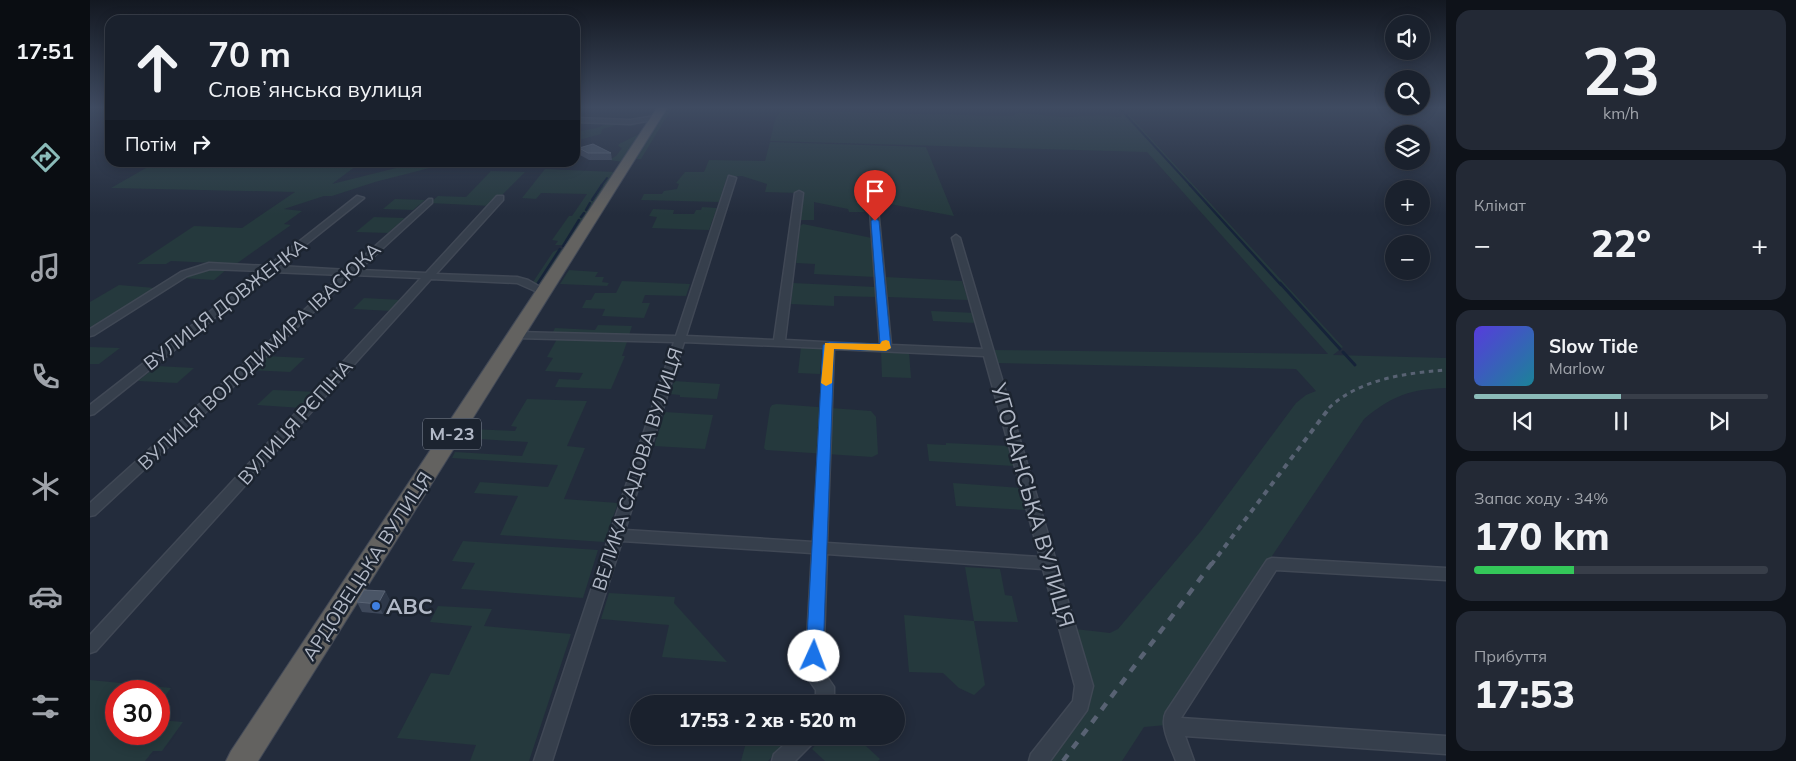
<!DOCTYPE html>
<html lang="uk">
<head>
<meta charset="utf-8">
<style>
	body { margin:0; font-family:Mulish,sans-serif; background:#232935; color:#f1f3f6; height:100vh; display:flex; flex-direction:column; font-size:19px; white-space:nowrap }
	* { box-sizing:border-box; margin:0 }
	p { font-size:16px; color:#9fa3aa }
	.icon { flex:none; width:28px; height:28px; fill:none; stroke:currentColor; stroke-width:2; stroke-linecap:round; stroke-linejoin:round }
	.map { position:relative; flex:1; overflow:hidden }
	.details { display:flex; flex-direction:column; gap:10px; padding:10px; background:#0e1219; width:350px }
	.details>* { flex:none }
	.banner { position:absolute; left:15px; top:15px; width:475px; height:152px; border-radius:15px; box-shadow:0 2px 12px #0003,0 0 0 1px #383e49; background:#1a212d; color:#f1f3f6; overflow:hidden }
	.controls { position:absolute; left:1295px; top:15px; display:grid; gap:10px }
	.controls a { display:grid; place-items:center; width:45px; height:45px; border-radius:50%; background:#1a212d; box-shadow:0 2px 12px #0003,0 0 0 1px #383e49; font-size:25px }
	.speed { position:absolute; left:15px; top:680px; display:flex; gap:10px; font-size:25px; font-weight:700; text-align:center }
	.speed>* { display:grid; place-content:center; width:65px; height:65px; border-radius:50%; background:#1a212d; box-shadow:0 2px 12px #0003,0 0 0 1px #383e49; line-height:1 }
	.speed .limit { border:8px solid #d22; background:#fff; color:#111 }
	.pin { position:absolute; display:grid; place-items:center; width:42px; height:42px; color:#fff; margin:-51px -21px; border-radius:50% 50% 50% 0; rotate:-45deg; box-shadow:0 0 5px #0007 }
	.pin .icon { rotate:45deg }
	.me { position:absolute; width:55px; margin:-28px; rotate:2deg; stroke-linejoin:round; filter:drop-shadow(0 0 4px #0008) }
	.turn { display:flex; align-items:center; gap:18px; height:105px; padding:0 20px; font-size:22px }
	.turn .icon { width:65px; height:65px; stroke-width:2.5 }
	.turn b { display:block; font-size:35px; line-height:42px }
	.then { display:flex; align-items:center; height:48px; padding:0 20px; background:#0003; gap:10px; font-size:19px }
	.big { font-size:38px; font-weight:800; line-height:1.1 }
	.details .tile { flex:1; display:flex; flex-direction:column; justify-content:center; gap:8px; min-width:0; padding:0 18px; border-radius:15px; background:#232935 }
	.details .dial { align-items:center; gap:0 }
	.dial b { font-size:65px; line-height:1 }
	.song { display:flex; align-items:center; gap:15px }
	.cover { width:60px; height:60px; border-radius:8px; background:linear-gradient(135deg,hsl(250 70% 55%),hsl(190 70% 35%)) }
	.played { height:5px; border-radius:2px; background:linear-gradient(90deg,#8bbbb9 50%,#383e49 50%) }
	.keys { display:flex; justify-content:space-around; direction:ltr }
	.heat { display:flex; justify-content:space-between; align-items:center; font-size:28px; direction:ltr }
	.charge { height:8px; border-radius:4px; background:linear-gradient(90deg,#34c759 34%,#383e49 0) }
	.trip { position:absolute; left:540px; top:695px; width:275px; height:50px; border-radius:25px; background:#1a212d; box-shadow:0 2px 12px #0003,0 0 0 1px #383e49; font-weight:800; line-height:50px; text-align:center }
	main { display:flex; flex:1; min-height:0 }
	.menu { display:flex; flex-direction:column; width:90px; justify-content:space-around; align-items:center; background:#0a0d12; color:#9fa3aa }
	.menu .icon { width:35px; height:35px }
	.menu .on { color:#8bbbb9 }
	.menu b { font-size:22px; color:#f1f3f6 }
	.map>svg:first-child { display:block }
	.green { fill:#25393d }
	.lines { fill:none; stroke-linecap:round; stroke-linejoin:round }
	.stream-far2 { stroke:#162339; stroke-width:2 }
	.stream-far1 { stroke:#162339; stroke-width:2.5 }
	.stream { stroke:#162339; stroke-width:3 }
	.minor-casing { stroke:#404855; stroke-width:3 }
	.trunk-casing { stroke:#424957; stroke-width:2 }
	.minor { fill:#363f4c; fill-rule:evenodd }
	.trunk { fill:#636260; fill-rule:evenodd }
	.rail-far2 { stroke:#586273; stroke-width:3; stroke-dasharray:4.5 4.5; stroke-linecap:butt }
	.rail-far1 { stroke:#586273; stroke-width:4; stroke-dasharray:5.5 5.5; stroke-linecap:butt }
	.rail { stroke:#586273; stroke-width:4.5; stroke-dasharray:8 8; stroke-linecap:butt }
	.wall { fill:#3e485a }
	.shaded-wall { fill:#2e3849 }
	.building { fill:#4a5566; stroke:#5a6475 }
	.route { fill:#1a73e8; stroke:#114b97 }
	.slow { fill:#f59e0b }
	.shop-dot { fill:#3f7fe0; stroke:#1c2430; stroke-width:2 }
	.labels { text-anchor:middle; stroke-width:5; stroke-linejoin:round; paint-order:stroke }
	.shield { fill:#1c2430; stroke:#858c9a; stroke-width:1 }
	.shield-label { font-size:18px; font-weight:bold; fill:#b2b9c7 }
	.street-label { font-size:19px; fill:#b2b9c7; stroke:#1c2430 }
	.near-street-label { font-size:22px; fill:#b2b9c7; stroke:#1c2430 }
	.near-poi-label { font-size:22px; font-weight:bold; fill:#b2b9c7; stroke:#1c2430; text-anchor:start }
</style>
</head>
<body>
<main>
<nav class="menu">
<b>17:51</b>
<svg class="icon on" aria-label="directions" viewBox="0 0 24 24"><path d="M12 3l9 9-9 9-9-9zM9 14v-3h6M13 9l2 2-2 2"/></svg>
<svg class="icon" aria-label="music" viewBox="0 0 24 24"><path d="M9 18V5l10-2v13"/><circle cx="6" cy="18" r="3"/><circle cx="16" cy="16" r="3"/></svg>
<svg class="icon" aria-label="phone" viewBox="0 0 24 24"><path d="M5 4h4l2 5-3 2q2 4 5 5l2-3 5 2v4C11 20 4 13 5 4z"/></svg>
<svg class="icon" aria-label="climate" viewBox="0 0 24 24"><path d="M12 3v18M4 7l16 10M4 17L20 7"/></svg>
<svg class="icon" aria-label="car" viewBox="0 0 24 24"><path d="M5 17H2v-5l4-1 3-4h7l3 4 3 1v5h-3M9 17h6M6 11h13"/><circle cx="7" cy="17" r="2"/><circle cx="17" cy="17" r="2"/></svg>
<svg class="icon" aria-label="filters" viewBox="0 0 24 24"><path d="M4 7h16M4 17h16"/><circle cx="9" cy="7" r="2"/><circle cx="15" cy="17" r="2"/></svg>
</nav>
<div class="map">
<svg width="1356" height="761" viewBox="0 0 1356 761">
	<rect width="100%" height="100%" fill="#232c3c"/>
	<g class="green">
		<path d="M577,108H582L551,159H546Z"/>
		<path d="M697,109C725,109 753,112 782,113L923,116L928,113L976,117L1009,115L1031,117L1032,114L1039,115L1253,347L1243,355L1356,358V388C1320,389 1302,396 1274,419L1080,708L1076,725L1054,727L1032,761H955L999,704L1001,686L985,629L1020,633L1028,629L1111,531L1206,403L1216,395L1226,391L1206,369L907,363L903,350L1238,354L1057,152L680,141C684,129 683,111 697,109Z"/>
		<path d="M518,123L546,124L544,126L527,125L512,129L511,134L485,141V132L507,128Z"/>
		<path d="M547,135L550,136L533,162L519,160L526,156L532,148L528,146L529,144Z"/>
		<path d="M680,142L836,147L864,216L789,202L788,197H779L780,208H773L774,212H759L758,209L724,202V220H709V193L675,192L677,184L652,176L637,177L629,202L551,200L554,194H572L574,191L587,189L589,184L586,183L595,172H614L619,160L675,161Z"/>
		<path d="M142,162L270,163L242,184L210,192L326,163H359L285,182L242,196H234L194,209L212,211L194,224L201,225L146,264L81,261L76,264H47L104,226L152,228L205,192L21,188L63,164L109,165Z"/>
		<path d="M455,169L525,172L477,245H465L468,241L462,240L479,216H482L497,194L451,193L446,199L432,198Z"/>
		<path d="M401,171L435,172L401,206L340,203L348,196L376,197Z"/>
		<path d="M305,199L335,200L323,210L293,209Z"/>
		<path d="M612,207L627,208L619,230L562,228L567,217L559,216L563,209L584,210L583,214H604L606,210H611Z"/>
		<path d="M284,217L315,218L298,233L266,232Z"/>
		<path d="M713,224L782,238L785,277L724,274L725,264L706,263L710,226Z"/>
		<path d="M475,249L450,286L443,282L463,252L467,250Z"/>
		<path d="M113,269H172L170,271L136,270L124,280L93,278Z"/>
		<path d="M479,270L508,272L505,277H514L512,282L519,283L517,286L470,284Z"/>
		<path d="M796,277L872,281L878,300L798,297Z"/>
		<path d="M532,281L600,284L596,296L555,295L552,303H560L554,318L512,316L515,309L492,308L496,300H501L505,293H526Z"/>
		<path d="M703,283L785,287L786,297L744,296V306L701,304Z"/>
		<path d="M29,285L65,288L0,329V302Z"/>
		<path d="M274,298L312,300L302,311L263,309Z"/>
		<path d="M841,311L885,313L887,323L843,321Z"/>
		<path d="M508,325L542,326L539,335L463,332L465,328L505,330Z"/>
		<path d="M467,339L537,342L532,356H535L521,389L465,387L469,379L489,380L493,373L455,371L463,358L457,357Z"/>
		<path d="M0,347L30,348L9,364H0Z"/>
		<path d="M711,347L732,348L730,374L708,373Z"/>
		<path d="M791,351L819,352L821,378L792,377Z"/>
		<path d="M176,356L215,358L200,372L160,370Z"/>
		<path d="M67,366L104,368L87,383L48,381Z"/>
		<path d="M584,381L630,384L627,399L590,397V395L580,394Z"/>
		<path d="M183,390L227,392L212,408L167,405Z"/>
		<path d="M437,399L497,401L477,446L495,448L474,499L528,503L514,542L410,535L428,496L384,493L390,482L458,487L468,465L362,458L365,452L432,456L438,442L374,438L380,429L425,431L427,427L421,426Z"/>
		<path d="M687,404L781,411L786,417L788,454L782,457L676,450L674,448L680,408L682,405Z"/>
		<path d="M575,412L623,415L615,449L564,446Z"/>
		<path d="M856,443L919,446L924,466L839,461L837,444L856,445Z"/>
		<path d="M863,483L930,488L936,510L866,506Z"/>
		<path d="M373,541L508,550L493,598L371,589L385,563L362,561Z"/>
		<path d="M875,567L910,569L915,595L922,596L928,622L884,621L895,685L884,695L869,688L853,673L819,672L814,615L884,621Z"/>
		<path d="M519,593L585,597L584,603L637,662L572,657L579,625L511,619Z"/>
		<path d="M348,606L402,609L394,626L481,634L439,761H380L386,745L307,738L341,673L359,675L382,626L340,622Z"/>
		<path d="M0,680L81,688L69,704V691H26V734H69V720L93,722L72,751H63L55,761H0Z"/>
		<path d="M723,695V704H660V699L680,700Z"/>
		<path d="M678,736H703L678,761H651L657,739L677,740Z"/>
		<path d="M734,736H765L790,759L788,761H735L722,749Z"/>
	</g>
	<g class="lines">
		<g class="stream-far2">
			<path d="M1029,108L1033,112"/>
			<path d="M1035,114L1101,186"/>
			<path d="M511,186L517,178"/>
		</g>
		<g class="stream-far1">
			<path d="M1100,185L1191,285"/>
			<path d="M502,200L512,185"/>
			<path d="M496,210L500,203"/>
			<path d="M491,217L494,213"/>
			<path d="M473,246L489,220"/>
			<path d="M448,283L470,249"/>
		</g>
		<g class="stream">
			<path d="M1190,283L1250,349"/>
			<path d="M1253,352L1265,365"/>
		</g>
		<defs>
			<g id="minor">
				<path d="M566,116L568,117V119L540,124L485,122V118L540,120Z"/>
				<path d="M639,176L646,178L596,336L684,340L705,193L709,191L713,193L695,340L790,345L779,198L783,196L787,198L801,345L893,349L862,238L866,235L870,238L1003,686L997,710L960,761H939L941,754L983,701L985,686L953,569L737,554L733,671L744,687V704H726V690L715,674L722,553L532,541L462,761H444L584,342L426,338L421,335L426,332L586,336ZM594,342L734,348L723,542L535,530ZM744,349L894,356L950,557L737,543Z"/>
				<path d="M267,196L274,198L189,266L258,270L339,199H342V203L269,270L336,273L407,196H413V200L346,274L427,277L438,280L459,292L454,295L427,283L341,279L6,651L0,653V635L331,278L263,275L5,515L0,516V503L253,275L182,272L4,414L0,415V405L172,271L120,269L97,276L4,335L0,336V329L91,272L119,263L178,266Z"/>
				<path d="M1182,558L1356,568V580L1186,570L1091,718L1356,736V754L1095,736L1104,761H1086C1081,747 1069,726 1076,712L1177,560Z"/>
				<path d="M704,736H727L724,742L705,761H682L684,754Z"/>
			</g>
			<path id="trunk" d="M567,108H577L168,761H136L141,751Z"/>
		</defs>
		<use href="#minor" class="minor-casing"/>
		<use href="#trunk" class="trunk-casing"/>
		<use href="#minor" class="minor"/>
		<use href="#trunk" class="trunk"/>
		<path class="rail-far2" d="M1239,408C1269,379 1316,373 1356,370"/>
		<path class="rail-far1" d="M1121,565L1240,407"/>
		<path class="rail" d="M973,761L1122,563"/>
	</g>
	<g class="wall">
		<path d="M489,148L521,153L522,160H499L490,155Z"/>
		<path d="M295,591L300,601L293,614L272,612L267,602Z"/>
	</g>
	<path class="shaded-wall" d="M295,591L300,601L293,614L288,604Z"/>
	<g class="building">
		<path d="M503,144L521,153H498L489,148Z"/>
		<path d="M274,590L295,591L288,604L267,602Z"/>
	</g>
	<linearGradient id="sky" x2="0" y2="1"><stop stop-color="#131821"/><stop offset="0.5" stop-color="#3f4b61"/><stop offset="1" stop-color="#3f4b61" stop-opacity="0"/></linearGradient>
	<rect width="1356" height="215" fill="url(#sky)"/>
	<path class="route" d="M785,218L789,221L801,348L796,351L744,349L733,656L730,662L724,664L718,662L716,656L733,345L739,342L790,344L781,221Z"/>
	<path class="slow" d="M796,340L799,341L801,348L796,351L744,349L742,383L736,386L731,383L735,343L790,344L792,341Z"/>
	<circle class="shop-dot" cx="286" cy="606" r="5"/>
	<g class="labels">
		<rect class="shield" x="333" y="418.5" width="58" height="31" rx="4"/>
		<g class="shield-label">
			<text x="362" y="440">М-23</text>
		</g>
		<g class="street-label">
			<text transform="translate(135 304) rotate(-38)" y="7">ВУЛИЦЯ ДОВЖЕНКА</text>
			<text transform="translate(169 356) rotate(-43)" y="7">ВУЛИЦЯ ВОЛОДИМИРА ІВАСЮКА</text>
			<text transform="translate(205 422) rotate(-48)" y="7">ВУЛИЦЯ РЄПІНА</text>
			<text transform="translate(547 469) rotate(-72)" y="7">ВЕЛИКА САДОВА ВУЛИЦЯ</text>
			<text transform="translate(277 566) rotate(-57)" y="7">АРДОВЕЦЬКА ВУЛИЦЯ</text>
		</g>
		<g class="near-street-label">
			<text transform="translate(943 505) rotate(74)" y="8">УГОЧАНСЬКА ВУЛИЦЯ</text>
		</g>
		<g class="near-poi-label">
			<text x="296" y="614">ABC</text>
		</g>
	</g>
</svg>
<div class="controls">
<a><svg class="icon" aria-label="sound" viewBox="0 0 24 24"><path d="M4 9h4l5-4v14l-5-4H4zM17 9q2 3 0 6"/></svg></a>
<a><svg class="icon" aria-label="search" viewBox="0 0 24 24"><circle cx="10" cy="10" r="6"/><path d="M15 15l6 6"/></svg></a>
<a><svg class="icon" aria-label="layers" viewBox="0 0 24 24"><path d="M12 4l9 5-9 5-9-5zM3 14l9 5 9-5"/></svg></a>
<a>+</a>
<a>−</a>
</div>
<div class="speed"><div class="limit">30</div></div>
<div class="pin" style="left:785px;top:221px;background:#d93025"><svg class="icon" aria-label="arrive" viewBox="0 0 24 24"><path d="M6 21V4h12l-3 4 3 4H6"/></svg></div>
<svg class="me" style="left:724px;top:656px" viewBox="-20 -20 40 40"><circle r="19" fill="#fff"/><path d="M0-13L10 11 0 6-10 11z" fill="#1a73e8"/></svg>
<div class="trip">17:53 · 2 хв · 520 m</div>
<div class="banner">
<div class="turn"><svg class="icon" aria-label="ahead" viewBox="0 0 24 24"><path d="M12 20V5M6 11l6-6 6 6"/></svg><div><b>70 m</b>Словʼянська вулиця</div></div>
<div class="then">Потім<svg class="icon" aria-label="right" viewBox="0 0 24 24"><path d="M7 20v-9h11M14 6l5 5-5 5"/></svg></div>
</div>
</div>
<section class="details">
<div class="tile dial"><b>23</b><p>km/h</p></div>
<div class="tile"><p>Клімат</p>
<div class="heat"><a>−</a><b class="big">22°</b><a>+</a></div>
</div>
<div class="tile">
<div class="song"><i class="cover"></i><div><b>Slow Tide</b><p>Marlow</p></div></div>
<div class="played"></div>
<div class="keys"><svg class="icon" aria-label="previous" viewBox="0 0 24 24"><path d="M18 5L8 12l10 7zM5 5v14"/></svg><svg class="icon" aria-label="pause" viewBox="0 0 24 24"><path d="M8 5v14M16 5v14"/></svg><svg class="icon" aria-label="next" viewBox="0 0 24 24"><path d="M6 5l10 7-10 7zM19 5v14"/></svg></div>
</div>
<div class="tile"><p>Запас ходу · 34%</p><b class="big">170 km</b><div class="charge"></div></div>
<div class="tile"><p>Прибуття</p><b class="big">17:53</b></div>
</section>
</main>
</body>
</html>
